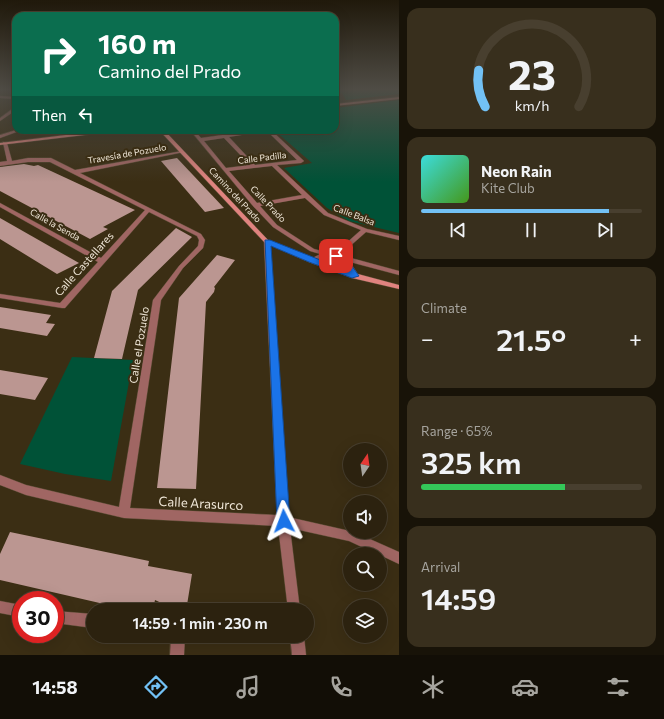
<!DOCTYPE html>
<html lang="en">
<head>
<meta charset="utf-8">
<style>
	body { margin:0; font-family:Commissioner,sans-serif; background:#382f1d; color:#f1f3f6; height:100vh; display:flex; flex-direction:column; font-size:15px; white-space:nowrap }
	* { box-sizing:border-box; margin:0 }
	p { font-size:13px; color:#a6a49e }
	.icon { flex:none; width:22px; height:22px; fill:none; stroke:currentColor; stroke-width:2; stroke-linecap:round; stroke-linejoin:round }
	.map { position:relative; flex:1; overflow:hidden }
	.sheet { display:flex; flex-direction:column; gap:8px; padding:8px; background:#181308; width:265px }
	.sheet>* { flex:none }
	.guide { position:absolute; left:12px; top:12px; width:327px; height:122px; border-radius:12px; box-shadow:0 4px 16px #0002,0 0 0 1px #483f2f; background:#0b6e4f; color:#fff; overflow:hidden }
	.needle { width:26px; rotate:13deg }
	.controls { position:absolute; left:343px; top:443px; display:grid; gap:8px }
	.controls a { display:grid; place-items:center; width:44px; height:44px; border-radius:50%; background:#2c220f; box-shadow:0 4px 16px #0002,0 0 0 1px #483f2f; font-size:20px }
	.speed { position:absolute; left:12px; top:591px; display:flex; gap:8px; font-size:20px; font-weight:700; text-align:center }
	.speed>* { display:grid; place-content:center; width:52px; height:52px; border-radius:50%; background:#2c220f; box-shadow:0 4px 16px #0002,0 0 0 1px #483f2f; line-height:1 }
	.speed .limit { border:6px solid #d22; background:#fff; color:#111 }
	.pin { position:absolute; display:grid; place-items:center; width:34px; height:34px; color:#fff; margin:-17px; border-radius:8px; box-shadow:0 2px 6px #0006 }
	.me { position:absolute; width:44px; margin:-22px; rotate:357deg; stroke-linejoin:round; filter:drop-shadow(0 0 3px #0008) }
	.turn { display:flex; align-items:center; gap:14px; height:84px; padding:0 20px; font-size:18px }
	.turn .icon { width:52px; height:52px; stroke-width:2.5 }
	.turn b { display:block; font-size:28px; line-height:34px }
	.then { display:flex; align-items:center; height:38px; padding:0 20px; background:#0003; gap:8px; font-size:15px }
	.big { font-size:30px; font-weight:600; line-height:1.1 }
	.sheet .widget { flex:1; display:flex; flex-direction:column; justify-content:center; gap:6px; min-width:0; padding:0 14px; border-radius:12px; background:#382f1d }
	.sheet .dial { align-items:center; gap:0 }
	.dial svg { height:104px; overflow:visible; fill:none; stroke:#483f2f; stroke-width:7; stroke-linecap:round; text-anchor:middle }
	.dial text { fill:#f1f3f6; stroke:none }
	.song { display:flex; align-items:center; gap:12px }
	.cover { width:48px; height:48px; border-radius:6px; background:linear-gradient(135deg,hsl(180 70% 55%),hsl(100 70% 35%)) }
	.played { height:4px; border-radius:2px; background:linear-gradient(90deg,#72c1f5 85%,#483f2f 85%) }
	.keys { display:flex; justify-content:space-around; direction:ltr }
	.heat { display:flex; justify-content:space-between; align-items:center; font-size:22px; direction:ltr }
	.charge { height:6px; border-radius:3px; background:linear-gradient(90deg,#34c759 65%,#483f2f 0) }
	.trip { position:absolute; left:86px; top:603px; width:228px; height:40px; border-radius:20px; background:#2c220f; box-shadow:0 4px 16px #0002,0 0 0 1px #483f2f; font-weight:600; line-height:40px; text-align:center }
	.tabs { display:flex; height:64px; justify-content:space-around; align-items:center; background:#120e06; color:#a6a49e }
	.tabs .icon { width:28px; height:28px }
	.tabs .selected { color:#72c1f5 }
	.tabs b { font-size:18px; color:#f1f3f6 }
	main { display:flex; flex:1; min-height:0 }
	.map>svg:first-child { display:block }
	.green { fill:#005237 }
	.building { fill:#bb9691 }
	.lines { fill:none; stroke-linecap:round; stroke-linejoin:round }
	.minor-casing { stroke:#584b33; stroke-width:1 }
	.secondary-casing { stroke:#584b33; stroke-width:1 }
	.minor { fill:#a06663; fill-rule:evenodd }
	.secondary { fill:#e0837f; fill-rule:evenodd }
	.route { fill:#1a73e8; stroke:#114b97 }
	.labels { text-anchor:middle; stroke-width:4; stroke-linejoin:round; paint-order:stroke }
	.far-street-label { font-size:9px; fill:#efe6d7; stroke:#3b2e14 }
	.street-label { font-size:11px; fill:#efe6d7; stroke:#3b2e14 }
	.near-street-label { font-size:13px; fill:#efe6d7; stroke:#3b2e14 }
</style>
</head>
<body>
<main>
<div class="map">
<svg width="399" height="655" viewBox="0 0 399 655">
	<rect width="100%" height="100%" fill="#3b2e14"/>
	<g class="green">
		<path d="M335,90H399V94L346,100L342,93H335Z"/>
		<path d="M399,100V233L349,221L327,208L284,168L312,163L274,130H335V108Z"/>
		<path d="M72,357L133,360L111,481L65,474L20,464Z"/>
	</g>
	<g class="building">
		<path d="M177,158L224,208L205,212L161,161Z"/>
		<path d="M24,164L34,166L38,165L135,210L103,227L108,229L90,239L0,191V167Z"/>
		<path d="M0,218L79,263L57,274L0,239Z"/>
		<path d="M176,228L192,237L138,290L122,359L94,358L112,291Z"/>
		<path d="M217,255L235,260L214,287L215,288L214,292L206,302L196,489L157,488L179,298Z"/>
		<path d="M0,307L51,315L46,323L55,324L47,336L0,328Z"/>
		<path d="M0,370L48,378L35,400L0,394Z"/>
		<path d="M10,532L149,561L148,566L192,574L187,605L180,604L170,607L155,600L153,610H130L0,580V554Z"/>
	</g>
	<g class="lines">
		<defs>
			<g id="minor">
				<path d="M0,96L16,97V99L0,98Z"/>
				<path d="M15,107H16V110L0,121V118Z"/>
				<path d="M16,130H22L0,138V135Z"/>
				<path d="M190,130H194L201,138L257,130H271L304,161L301,163L277,165L328,213L367,229L399,236V240L366,232L340,255L399,271V275L350,262L359,276L355,278H352C345,266 336,253 321,259C316,261 314,263 309,262L308,261L309,260L320,254L310,251L273,227L253,206ZM267,131L297,160L255,165L229,137ZM224,138L250,165L226,168L204,141ZM272,166L302,195L257,203L229,171ZM305,198L324,215L361,230L334,254L314,249L277,225L260,206Z"/>
				<path d="M3,142L7,143L12,161L28,158H51L75,170L182,151L184,152L80,173L201,234L205,240L203,248L183,268L161,300L130,508L277,515L264,242L267,240L270,242L288,517L350,531V532H354L399,552V564L380,555V554H377L349,541L290,528L300,610H288L278,526L124,518L26,495L0,485V475L26,485L119,507L153,300L179,266L198,246L199,240L197,236L149,212L65,308H62L0,298V294L60,303L98,262L0,207V203L101,258L145,210L50,162H28L0,166V162L7,161Z"/>
				<path d="M0,601L21,605V617L0,613Z"/>
				<path d="M55,611L93,614V628L55,623Z"/>
				<path d="M171,636H185L184,655H170Z"/>
				<path d="M290,636H304L306,655H292Z"/>
			</g>
			<g id="secondary">
				<path d="M399,97V99L335,106V104Z"/>
				<path d="M107,130H121L119,131L0,145V143Z"/>
				<path d="M159,130H164L269,241L313,260L358,274L399,285V289L352,278L309,262L265,243Z"/>
			</g>
		</defs>
		<use href="#minor" class="minor-casing"/>
		<use href="#secondary" class="secondary-casing"/>
		<use href="#minor" class="minor"/>
		<use href="#secondary" class="secondary"/>
	</g>
	<linearGradient id="sky" x2="0" y2="1"><stop stop-color="#20190b"/><stop offset="0.49" stop-color="#4f4c45"/><stop offset="1" stop-color="#4f4c45" stop-opacity="0"/></linearGradient>
	<rect width="399" height="182" fill="url(#sky)"/>
	<path class="route" d="M265,240H270L348,271L345,266L332,256L338,254L350,263L359,276L352,278L309,262L271,246L290,521L288,525L284,527L279,525L277,521Z"/>
	<g class="labels">
		<g class="far-street-label">
			<text transform="translate(127 154) rotate(-10)" y="3">Travesía de Pozuelo</text>
			<text transform="translate(262 158) rotate(-7)" y="3">Calle Padilla</text>
			<text transform="translate(235 195) rotate(47)" y="3">Camino del Prado</text>
			<text transform="translate(268 204) rotate(46)" y="3">Calle Prado</text>
			<text transform="translate(354 215) rotate(21)" y="3">Calle Balsa</text>
			<text transform="translate(55 225) rotate(29)" y="3">Calle la Senda</text>
		</g>
		<g class="street-label">
			<text transform="translate(84 264) rotate(-48)" y="4">Calle Castellares</text>
			<text transform="translate(139 345) rotate(-81)" y="4">Calle el Pozuelo</text>
		</g>
		<g class="near-street-label">
			<text transform="translate(201 503) rotate(3)" y="5">Calle Arasurco</text>
		</g>
	</g>
</svg>
<div class="controls">
<a><svg class="needle" viewBox="-14 -14 28 28"><path d="M0-13l5 13h-10z" fill="#e53935"/><path d="M0 13l5-13h-10z" fill="#a6a49e"/></svg></a>
<a><svg class="icon" aria-label="sound" viewBox="0 0 24 24"><path d="M4 9h4l5-4v14l-5-4H4zM17 9q2 3 0 6"/></svg></a>
<a><svg class="icon" aria-label="search" viewBox="0 0 24 24"><circle cx="10" cy="10" r="6"/><path d="M15 15l6 6"/></svg></a>
<a><svg class="icon" aria-label="layers" viewBox="0 0 24 24"><path d="M12 4l9 5-9 5-9-5zM3 14l9 5 9-5"/></svg></a>
</div>
<div class="speed"><div class="limit">30</div></div>
<div class="pin" style="left:336px;top:256px;background:#d93025"><svg class="icon" aria-label="arrive" viewBox="0 0 24 24"><path d="M6 21V4h12l-3 4 3 4H6"/></svg></div>
<svg class="me" style="left:284px;top:521px" viewBox="-20 -20 40 40"><path d="M0-17L14 15 0 8-14 15z" fill="#1a73e8" stroke="#fff" stroke-width="4"/></svg>
<div class="trip">14:59 · 1 min · 230 m</div>
<div class="guide">
<div class="turn"><svg class="icon" aria-label="right" viewBox="0 0 24 24"><path d="M7 20v-9h11M14 6l5 5-5 5"/></svg><div><b>160 m</b>Camino del Prado</div></div>
<div class="then">Then<svg class="icon" aria-label="left" viewBox="0 0 24 24"><path d="M17 20v-9H6M10 6l-5 5 5 5"/></svg></div>
</div>
</div>
<section class="sheet">
<div class="widget dial"><svg viewBox="0 0 100 80">
<path d="M14 69A42 42 0 1 1 86 69"/>
<path d="M14 69A42 42 0 0 1 9 41" stroke="#72c1f5"/>
<text x="50" y="56" font-size="32" font-weight="700">23</text>
<text x="50" y="72" font-size="11">km/h</text>
</svg></div>
<div class="widget">
<div class="song"><i class="cover"></i><div><b>Neon Rain</b><p>Kite Club</p></div></div>
<div class="played"></div>
<div class="keys"><svg class="icon" aria-label="previous" viewBox="0 0 24 24"><path d="M18 5L8 12l10 7zM5 5v14"/></svg><svg class="icon" aria-label="pause" viewBox="0 0 24 24"><path d="M8 5v14M16 5v14"/></svg><svg class="icon" aria-label="next" viewBox="0 0 24 24"><path d="M6 5l10 7-10 7zM19 5v14"/></svg></div>
</div>
<div class="widget"><p>Climate</p>
<div class="heat"><a>−</a><b class="big">21.5°</b><a>+</a></div>
</div>
<div class="widget"><p>Range · 65%</p><b class="big">325 km</b><div class="charge"></div></div>
<div class="widget"><p>Arrival</p><b class="big">14:59</b></div>
</section>
</main>
<nav class="tabs">
<b>14:58</b>
<svg class="icon selected" aria-label="directions" viewBox="0 0 24 24"><path d="M12 3l9 9-9 9-9-9zM9 14v-3h6M13 9l2 2-2 2"/></svg>
<svg class="icon" aria-label="music" viewBox="0 0 24 24"><path d="M9 18V5l10-2v13"/><circle cx="6" cy="18" r="3"/><circle cx="16" cy="16" r="3"/></svg>
<svg class="icon" aria-label="phone" viewBox="0 0 24 24"><path d="M5 4h4l2 5-3 2q2 4 5 5l2-3 5 2v4C11 20 4 13 5 4z"/></svg>
<svg class="icon" aria-label="climate" viewBox="0 0 24 24"><path d="M12 3v18M4 7l16 10M4 17L20 7"/></svg>
<svg class="icon" aria-label="car" viewBox="0 0 24 24"><path d="M5 17H2v-5l4-1 3-4h7l3 4 3 1v5h-3M9 17h6M6 11h13"/><circle cx="7" cy="17" r="2"/><circle cx="17" cy="17" r="2"/></svg>
<svg class="icon" aria-label="filters" viewBox="0 0 24 24"><path d="M4 7h16M4 17h16"/><circle cx="9" cy="7" r="2"/><circle cx="15" cy="17" r="2"/></svg>
</nav>
</body>
</html>
